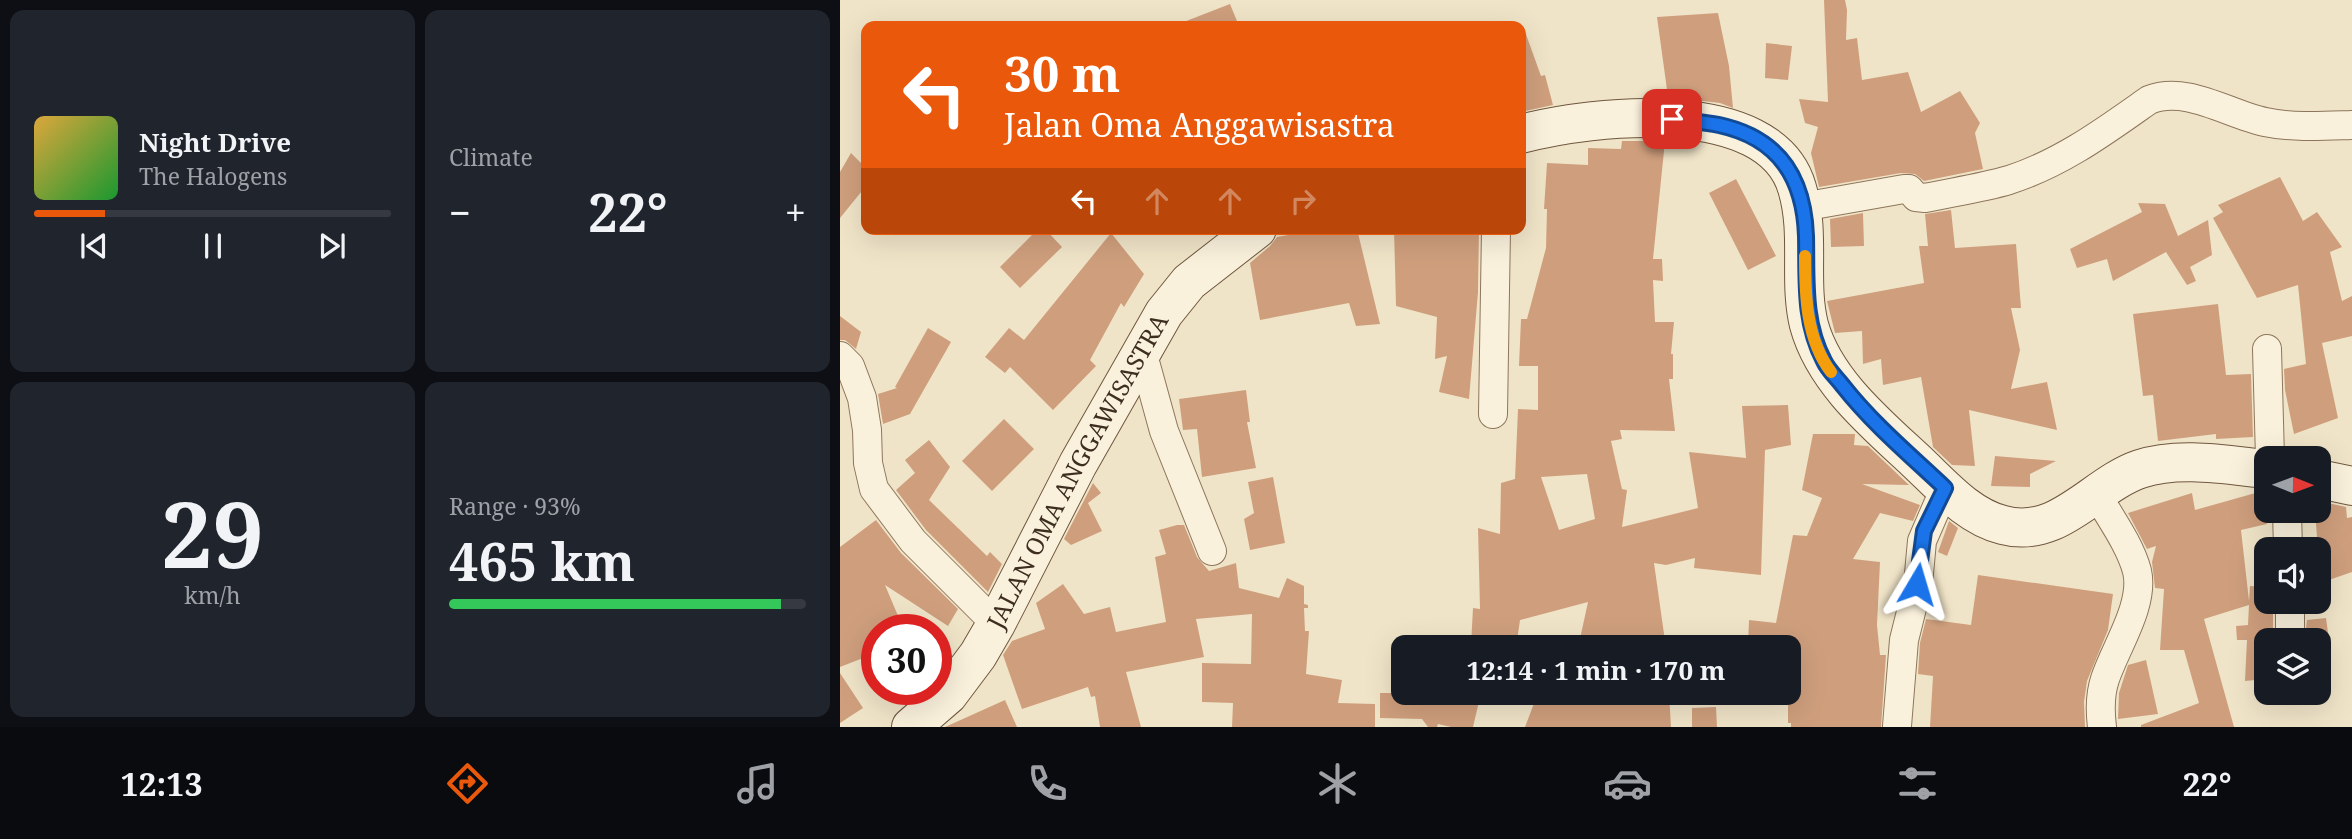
<!DOCTYPE html>
<html lang="en">
<head>
<meta charset="utf-8">
<style>
	body { margin:0; font-family:"Noto Serif",serif; background:#20242c; color:#f1f3f6; height:100vh; display:flex; flex-direction:column; font-size:26px; white-space:nowrap }
	* { box-sizing:border-box; margin:0 }
	p { font-size:23px; color:#9ea1a6 }
	.icon { flex:none; width:38px; height:38px; fill:none; stroke:currentColor; stroke-width:2; stroke-linecap:round; stroke-linejoin:round }
	.map { position:relative; flex:1; overflow:hidden }
	.side { display:flex; flex-direction:column; gap:10px; padding:10px; background:#0d0f14; width:840px }
	.side>* { flex:none }
	.guide { position:absolute; left:21px; top:21px; width:665px; height:214px; border-radius:14px; box-shadow:0 7px 28px #0002; background:#ea580c; color:#fff; overflow:hidden }
	.needle { width:46px; rotate:91deg }
	.fabs { position:absolute; left:1414px; top:446px; display:grid; gap:14px }
	.fabs a { display:grid; place-items:center; width:77px; height:77px; border-radius:14px; background:#171b24; box-shadow:0 7px 28px #0002; font-size:35px }
	.speed { position:absolute; left:21px; top:614px; display:flex; gap:14px; font-size:35px; font-weight:700; text-align:center }
	.speed>* { display:grid; place-content:center; width:91px; height:91px; border-radius:50%; background:#171b24; box-shadow:0 7px 28px #0002; line-height:1 }
	.speed .limit { border:10px solid #d22; background:#fff; color:#111 }
	.pin { position:absolute; display:grid; place-items:center; width:60px; height:60px; color:#fff; margin:-30px; border-radius:14px; box-shadow:0 4px 10px #0006 }
	.me { position:absolute; width:77px; margin:-38px; rotate:7deg; stroke-linejoin:round; filter:drop-shadow(0 0 5px #0008) }
	.turn { display:flex; align-items:center; gap:24px; height:147px; padding:0 28px; font-size:32px }
	.turn .icon { width:91px; height:91px; stroke-width:2.5 }
	.turn b { display:block; font-size:49px; line-height:60px }
	.lanes { display:flex; align-items:center; height:66px; padding:0 28px; background:#0003; justify-content:center; gap:35px; direction:ltr }
	.lanes .off { opacity:.35 }
	.big { font-size:52px; font-weight:700; line-height:1.1 }
	.side .widget { flex:1; display:flex; flex-direction:column; justify-content:center; gap:10px; min-width:0; padding:0 24px; border-radius:14px; background:#20242c }
	.side .dial { align-items:center; gap:0 }
	.dial b { font-size:91px; line-height:1 }
	.song { display:flex; align-items:center; gap:21px }
	.cover { width:84px; height:84px; border-radius:10px; background:linear-gradient(135deg,hsl(40 70% 55%),hsl(130 70% 35%)) }
	.played { height:7px; border-radius:4px; background:linear-gradient(90deg,#ea580c 20%,#363941 20%) }
	.keys { display:flex; justify-content:space-around; direction:ltr }
	.heat { display:flex; justify-content:space-between; align-items:center; font-size:38px; direction:ltr }
	.charge { height:10px; border-radius:5px; background:linear-gradient(90deg,#34c759 93%,#363941 0) }
	.side .tiles { flex:1; display:grid; gap:10px; grid-template-columns:repeat(2,1fr) }
	.trip { position:absolute; left:551px; top:635px; width:410px; height:70px; border-radius:14px; background:#171b24; box-shadow:0 7px 28px #0002; font-weight:700; line-height:70px; text-align:center }
	.dock { display:flex; height:112px; justify-content:space-around; align-items:center; background:#090b0e; color:#9ea1a6 }
	.dock .icon { width:49px; height:49px }
	.dock .current { color:#ea580c }
	.dock b { font-size:32px; color:#f1f3f6 }
	main { display:flex; flex:1; min-height:0 }
	.map>svg:first-child { display:block }
	.building { fill:#cf9f7d; fill-rule:evenodd }
	.lines { fill:none; stroke-linecap:round; stroke-linejoin:round }
	.street-casing { stroke:#8d765c; stroke-width:30 }
	.secondary-casing { stroke:#6f573f; stroke-width:40 }
	.street { stroke:#faf1dc; stroke-width:28 }
	.secondary { stroke:#faf1dc; stroke-width:38 }
	.route-casing { stroke:#114b97; stroke-width:18 }
	.route { stroke:#1a73e8; stroke-width:12 }
	.slow { stroke:#f59e0b; stroke-width:12 }
	.labels { text-anchor:middle; stroke-width:5; stroke-linejoin:round; paint-order:stroke }
	.street-label { font-size:24px; fill:#3d2e20; stroke:#f7eed8 }
</style>
</head>
<body>
<main>
<section class="side">
<div class="tiles">
<div class="widget">
<div class="song"><i class="cover"></i><div><b>Night Drive</b><p>The Halogens</p></div></div>
<div class="played"></div>
<div class="keys"><svg class="icon" aria-label="previous" viewBox="0 0 24 24"><path d="M18 5L8 12l10 7zM5 5v14"/></svg><svg class="icon" aria-label="pause" viewBox="0 0 24 24"><path d="M8 5v14M16 5v14"/></svg><svg class="icon" aria-label="next" viewBox="0 0 24 24"><path d="M6 5l10 7-10 7zM19 5v14"/></svg></div>
</div>
<div class="widget"><p>Climate</p>
<div class="heat"><a>−</a><b class="big">22°</b><a>+</a></div>
</div>
<div class="widget dial"><b>29</b><p>km/h</p></div>
<div class="widget"><p>Range · 93%</p><b class="big">465 km</b><div class="charge"></div></div>
</div>
</section>
<div class="map">
<svg width="1512" height="727" viewBox="0 0 1512 727">
	<rect width="100%" height="100%" fill="#f0e4c8"/>
	<g class="building">
		<path d="M984,0H1005L1007,10L1006,40L1017,38L1022,80L1068,72L1081,112L1120,91L1140,123L1135,133L1143,169L1084,181L1075,174L1061,173L979,187L971,153L978,127L965,123L959,99L988,102Z"/>
		<path d="M390,4L399,26H336V25Z"/>
		<path d="M878,13L889,66L893,108L880,103L828,97L817,17Z"/>
		<path d="M683,26L701,76L705,75L713,105L681,112V27Z"/>
		<path d="M926,43L952,46L948,80L925,78Z"/>
		<path d="M782,141H825L813,259H822L823,281L813,280L815,322H834L831,354H833V379H829L835,431L780,430L782,439L771,441L782,489L787,490L782,527L858,508L849,452L906,458L902,406L948,405L951,445L925,450L921,575L854,568L855,558L826,565L814,563L826,648H738L748,602L680,620L676,648L631,645L633,608L640,609L638,528L660,534L661,483L675,479L678,409L698,410V366H679L681,319H687L706,248L707,209H704L707,163L748,165V148L781,149ZM747,474L755,519L719,530L701,477Z"/>
		<path d="M11,153L26,168V186L0,218V172Z"/>
		<path d="M1440,177L1463,221L1477,212L1502,247L1490,252L1502,301L1512,296V336L1482,343L1498,418L1454,434L1445,390L1444,369L1466,364L1458,285L1417,298L1373,218L1383,212L1378,205Z"/>
		<path d="M896,179L936,256L908,270L869,193Z"/>
		<path d="M1298,203L1325,204L1338,236L1368,220L1372,255L1350,267L1356,281L1347,285L1326,252L1273,281L1267,259L1237,268L1230,249L1302,212Z"/>
		<path d="M1111,210L1115,248L1176,244L1181,308H1171L1180,350L1171,389L1207,382L1217,430L1129,410L1135,466L1112,465L1093,447L1081,377L1043,385L1041,359L1023,364L1022,331L995,333L987,301L1084,283L1079,246H1088L1085,214Z"/>
		<path d="M1023,213L1024,246L991,247L990,219Z"/>
		<path d="M198,229H205L222,247L180,288L160,267Z"/>
		<path d="M482,229H517L540,324L516,326L509,303L420,320L410,263L430,246L437,237Z"/>
		<path d="M554,229H639L638,292L629,399L599,392L607,356L595,359L597,317L556,306Z"/>
		<path d="M271,233L304,274L284,307L281,303L250,360L256,366L213,410L170,367L165,373L145,357L169,328L184,340Z"/>
		<path d="M1378,304L1386,375L1411,374L1413,437L1376,439V434L1318,441L1313,395L1303,396L1293,314Z"/>
		<path d="M0,316L21,332L16,349L5,340H0Z"/>
		<path d="M88,328L111,342L70,414L43,424L38,394L57,388L55,387Z"/>
		<path d="M406,390L410,422H407L416,468L362,477L357,429L343,430L339,399Z"/>
		<path d="M164,419L194,449L152,491L122,461Z"/>
		<path d="M973,434H1015L1014,445L1028,446L1069,485L1022,484L1080,505L1073,521L1040,513L1013,559L1040,562L1037,625L1040,655H1046L1041,727H951V723H948V648L908,646L909,620L936,623L953,535L967,536L982,498L962,490Z"/>
		<path d="M89,440L110,467L89,500L147,556L150,552L162,564L148,592L86,530L56,490L75,473L65,460Z"/>
		<path d="M1155,456L1216,461L1190,474V487L1151,486Z"/>
		<path d="M433,477L445,543L410,550L404,519L414,513L408,482Z"/>
		<path d="M253,483L261,493L248,503L262,531L231,545L224,539Z"/>
		<path d="M1419,492L1427,524L1401,530L1409,601L1410,586L1426,587V611L1433,610V629L1440,640H1426V679L1405,681L1407,640H1397L1396,626L1408,625L1409,605L1364,619L1394,727H1301V725L1359,703L1344,650H1320L1324,589L1315,588L1312,562L1316,546L1307,549L1288,513L1352,493L1355,510Z"/>
		<path d="M1479,501L1506,507L1507,518L1512,517V572L1486,581L1485,563H1479L1475,511H1479Z"/>
		<path d="M36,520L61,553L118,609L108,626L45,585L64,630H37L36,653L0,667V547Z"/>
		<path d="M1109,521L1118,528L1107,556L1098,552Z"/>
		<path d="M337,525H344L357,557L369,571L396,563L399,588L439,598L447,578L464,586V604L468,605V608H464L465,631H469L466,674L502,680L498,703L535,704V727H392L393,703L362,702V663L411,664L412,614L356,619L364,657L286,672L301,727H260L255,696L251,697L248,687L182,709L163,655L172,641L205,629L196,603L223,584L244,614L270,607L276,632L326,622L315,557L326,554L319,530Z"/>
		<path d="M1138,575L1273,594L1268,630L1247,681L1244,702L1245,727H1090L1093,676L1078,674L1080,643L1086,619L1131,625Z"/>
		<path d="M1486,618L1489,640H1460L1465,636L1467,620Z"/>
		<path d="M1306,660L1318,714L1278,719L1279,693L1288,665Z"/>
		<path d="M0,673L23,708L0,723Z"/>
		<path d="M540,693H641L633,727H611L598,724L597,727H588L582,719L540,718Z"/>
		<path d="M698,693H829L831,727H685Z"/>
		<path d="M165,700L177,727H105Z"/>
		<path d="M876,707L877,727H852V708Z"/>
	</g>
	<g class="lines">
		<defs>
			<g id="street">
				<path d="M962,207L1064,189H1069L1076,197L1085,198C1113,192 1142,188 1169,180C1222,163 1265,131 1309,100C1346,85 1388,114 1425,122C1454,128 1483,126 1512,125"/>
				<path d="M1427,349L1430,458"/>
				<path d="M302,351L324,431L372,551"/>
				<path d="M0,356L10,366L22,398L27,430L28,463L34,489L73,541L156,624"/>
				<path d="M653,414L656,229"/>
				<path d="M1257,495C1271,519 1290,545 1297,571C1305,605 1275,648 1265,679C1260,694 1260,711 1262,727"/>
				<path d="M1447,511L1448,550"/>
				<path d="M1450,602V628"/>
				<path d="M1057,726L1064,640L1078,584L1082,541L1105,488"/>
			</g>
			<g id="secondary">
				<path d="M681,134C752,115 930,95 957,188C971,234 958,281 969,325C984,380 1034,422 1075,460C1101,484 1127,516 1163,525C1219,540 1253,485 1300,469C1339,456 1387,465 1426,469"/>
				<path d="M1479,479L1512,486"/>
				<path id="s1" d="M71,727L108,695L138,655L156,624L238,464L324,313L349,282L417,229"/>
			</g>
		</defs>
		<use href="#street" class="street-casing"/>
		<use href="#secondary" class="secondary-casing"/>
		<use href="#street" class="street"/>
		<use href="#secondary" class="secondary"/>
	</g>
	<g class="lines">
		<defs>
			<path id="route" d="M832,119C847,121 864,122 879,125C939,138 964,178 966,236C967,280 963,321 984,361C988,370 997,378 1003,386C1033,424 1070,455 1105,488L1084,531L1077,584"/>
		</defs>
		<use href="#route" class="route-casing"/>
		<use href="#route" class="route"/>
		<path class="slow" d="M965,256C965,295 966,339 991,372"/>
	</g>
	<g class="labels">
		<g class="street-label">
			<text dy="8" stroke="none"><textPath href="#s1" startOffset="308">JALAN OMA ANGGAWISASTRA</textPath></text>
		</g>
	</g>
</svg>
<div class="fabs">
<a><svg class="needle" viewBox="-14 -14 28 28"><path d="M0-13l5 13h-10z" fill="#e53935"/><path d="M0 13l5-13h-10z" fill="#9ea1a6"/></svg></a>
<a><svg class="icon" aria-label="sound" viewBox="0 0 24 24"><path d="M4 9h4l5-4v14l-5-4H4zM17 9q2 3 0 6"/></svg></a>
<a><svg class="icon" aria-label="layers" viewBox="0 0 24 24"><path d="M12 4l9 5-9 5-9-5zM3 14l9 5 9-5"/></svg></a>
</div>
<div class="speed"><div class="limit">30</div></div>
<div class="pin" style="left:832px;top:119px;background:#d93025"><svg class="icon" aria-label="arrive" viewBox="0 0 24 24"><path d="M6 21V4h12l-3 4 3 4H6"/></svg></div>
<svg class="me" style="left:1077px;top:584px" viewBox="-20 -20 40 40"><path d="M0-17L14 15 0 8-14 15z" fill="#1a73e8" stroke="#fff" stroke-width="4"/></svg>
<div class="trip">12:14 · 1 min · 170 m</div>
<div class="guide">
<div class="turn"><svg class="icon" aria-label="left" viewBox="0 0 24 24"><path d="M17 20v-9H6M10 6l-5 5 5 5"/></svg><div><b>30 m</b>Jalan Oma Anggawisastra</div></div>
<div class="lanes"><svg class="icon" aria-label="left" viewBox="0 0 24 24"><path d="M17 20v-9H6M10 6l-5 5 5 5"/></svg><svg class="icon off" aria-label="ahead" viewBox="0 0 24 24"><path d="M12 20V5M6 11l6-6 6 6"/></svg><svg class="icon off" aria-label="ahead" viewBox="0 0 24 24"><path d="M12 20V5M6 11l6-6 6 6"/></svg><svg class="icon off" aria-label="right" viewBox="0 0 24 24"><path d="M7 20v-9h11M14 6l5 5-5 5"/></svg></div>
</div>
</div>
</main>
<nav class="dock">
<b>12:13</b>
<svg class="icon current" aria-label="directions" viewBox="0 0 24 24"><path d="M12 3l9 9-9 9-9-9zM9 14v-3h6M13 9l2 2-2 2"/></svg>
<svg class="icon" aria-label="music" viewBox="0 0 24 24"><path d="M9 18V5l10-2v13"/><circle cx="6" cy="18" r="3"/><circle cx="16" cy="16" r="3"/></svg>
<svg class="icon" aria-label="phone" viewBox="0 0 24 24"><path d="M5 4h4l2 5-3 2q2 4 5 5l2-3 5 2v4C11 20 4 13 5 4z"/></svg>
<svg class="icon" aria-label="climate" viewBox="0 0 24 24"><path d="M12 3v18M4 7l16 10M4 17L20 7"/></svg>
<svg class="icon" aria-label="car" viewBox="0 0 24 24"><path d="M5 17H2v-5l4-1 3-4h7l3 4 3 1v5h-3M9 17h6M6 11h13"/><circle cx="7" cy="17" r="2"/><circle cx="17" cy="17" r="2"/></svg>
<svg class="icon" aria-label="filters" viewBox="0 0 24 24"><path d="M4 7h16M4 17h16"/><circle cx="9" cy="7" r="2"/><circle cx="15" cy="17" r="2"/></svg>
<b>22°</b>
</nav>
</body>
</html>
